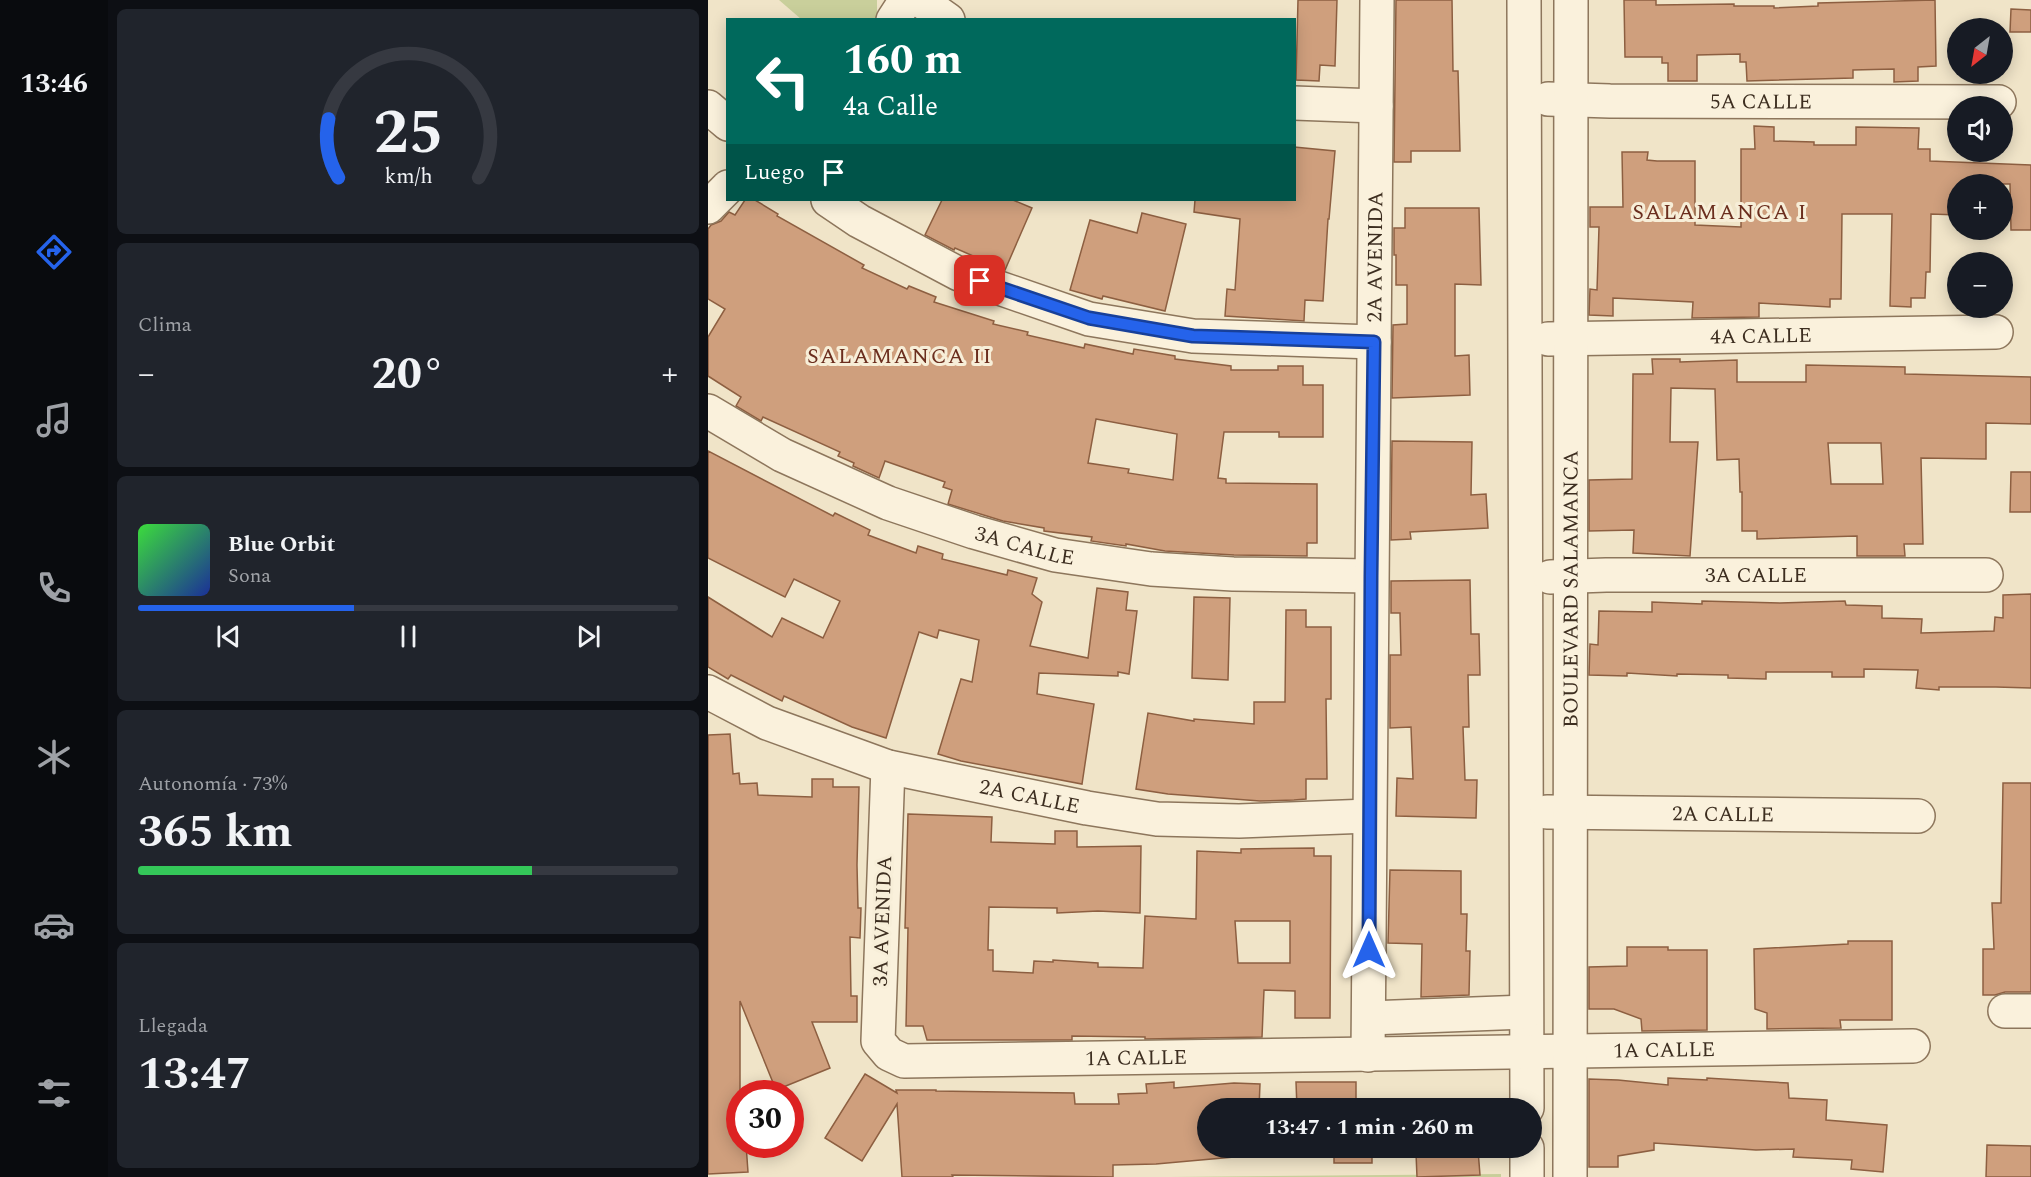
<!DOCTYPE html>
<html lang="es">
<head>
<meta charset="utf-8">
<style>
	body { margin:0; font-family:Spectral,serif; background:#20242c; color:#f1f3f6; height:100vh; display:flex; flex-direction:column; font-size:22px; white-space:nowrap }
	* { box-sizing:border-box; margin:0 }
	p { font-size:20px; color:#9ea1a6 }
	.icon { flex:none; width:33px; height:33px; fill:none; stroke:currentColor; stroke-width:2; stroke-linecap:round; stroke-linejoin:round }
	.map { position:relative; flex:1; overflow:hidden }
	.panel { display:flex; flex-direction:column; gap:9px; padding:9px; background:#0d0f14; width:600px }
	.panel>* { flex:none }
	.guide { position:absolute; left:18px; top:18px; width:570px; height:183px; border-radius:0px; box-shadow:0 3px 15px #0003; background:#00695c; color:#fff; overflow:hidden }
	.needle { width:39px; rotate:211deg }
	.fabs { position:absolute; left:1239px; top:18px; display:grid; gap:12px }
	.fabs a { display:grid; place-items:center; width:66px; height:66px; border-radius:50%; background:#171b24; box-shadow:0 3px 15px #0003; font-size:30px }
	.speed { position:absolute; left:18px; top:1080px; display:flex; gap:12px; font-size:30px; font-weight:700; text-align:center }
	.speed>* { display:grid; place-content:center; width:78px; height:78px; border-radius:50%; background:#171b24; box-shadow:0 3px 15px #0003; line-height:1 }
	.speed .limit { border:9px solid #d22; background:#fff; color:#111 }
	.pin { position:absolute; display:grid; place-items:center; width:51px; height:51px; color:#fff; margin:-26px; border-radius:12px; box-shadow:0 3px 9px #0006 }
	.me { position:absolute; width:66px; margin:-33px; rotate:0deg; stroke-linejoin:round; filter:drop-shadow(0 0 4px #0008) }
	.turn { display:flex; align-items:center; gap:21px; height:126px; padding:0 18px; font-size:27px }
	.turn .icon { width:78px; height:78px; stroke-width:2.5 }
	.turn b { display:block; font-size:42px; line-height:51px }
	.then { display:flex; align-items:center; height:57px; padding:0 18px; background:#0003; gap:12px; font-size:22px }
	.big { font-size:45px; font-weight:700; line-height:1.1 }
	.panel .tile { flex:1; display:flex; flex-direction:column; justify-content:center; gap:9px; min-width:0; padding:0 21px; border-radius:9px; background:#20242c }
	.panel .dial { align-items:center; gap:0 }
	.dial svg { height:156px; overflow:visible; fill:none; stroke:#363941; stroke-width:7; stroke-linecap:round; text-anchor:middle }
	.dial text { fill:#f1f3f6; stroke:none }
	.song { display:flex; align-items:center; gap:18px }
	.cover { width:72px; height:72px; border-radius:9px; background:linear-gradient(135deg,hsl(120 70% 55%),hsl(230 70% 35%)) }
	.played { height:6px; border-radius:3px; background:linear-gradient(90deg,#2563eb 40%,#363941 40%) }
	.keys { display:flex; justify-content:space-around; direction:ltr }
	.heat { display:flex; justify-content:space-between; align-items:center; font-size:33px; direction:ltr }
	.charge { height:9px; border-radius:4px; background:linear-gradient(90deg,#34c759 73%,#363941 0) }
	.trip { position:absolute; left:489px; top:1098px; width:345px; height:60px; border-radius:30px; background:#171b24; box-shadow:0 3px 15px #0003; font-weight:700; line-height:60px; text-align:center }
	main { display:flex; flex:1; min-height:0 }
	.tabs { display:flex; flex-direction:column; width:108px; justify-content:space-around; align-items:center; background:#090b0e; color:#9ea1a6 }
	.tabs .icon { width:42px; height:42px }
	.tabs .selected { color:#2563eb }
	.tabs b { font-size:27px; color:#f1f3f6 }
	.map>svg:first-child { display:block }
	.green { fill:#c9cf9b }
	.building { fill:#cf9f7d; stroke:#8d5f41; stroke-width:1.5; fill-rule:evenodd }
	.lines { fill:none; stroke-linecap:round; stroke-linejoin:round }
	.minor-casing { stroke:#8d765c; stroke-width:36 }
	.minor { stroke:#faf1dc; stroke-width:33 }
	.route-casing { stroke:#184099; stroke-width:15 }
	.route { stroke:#2563eb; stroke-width:10 }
	.labels { text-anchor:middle; stroke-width:6; stroke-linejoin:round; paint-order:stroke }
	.street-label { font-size:21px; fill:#3d2e20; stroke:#f7eed8 }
	.neighbourhood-label { font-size:22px; letter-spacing:1.5px; fill:#6b2e1e; stroke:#f7eed8 }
</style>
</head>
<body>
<main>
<nav class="tabs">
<b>13:46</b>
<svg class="icon selected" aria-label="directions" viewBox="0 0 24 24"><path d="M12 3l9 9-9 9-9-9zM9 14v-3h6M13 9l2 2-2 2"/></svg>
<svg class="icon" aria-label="music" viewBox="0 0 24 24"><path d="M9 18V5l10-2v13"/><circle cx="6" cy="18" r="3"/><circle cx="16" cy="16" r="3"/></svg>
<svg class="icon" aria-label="phone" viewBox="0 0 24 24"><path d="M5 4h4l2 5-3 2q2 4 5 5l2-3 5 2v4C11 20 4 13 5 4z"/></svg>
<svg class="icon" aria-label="climate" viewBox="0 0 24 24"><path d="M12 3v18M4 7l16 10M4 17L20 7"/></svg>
<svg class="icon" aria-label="car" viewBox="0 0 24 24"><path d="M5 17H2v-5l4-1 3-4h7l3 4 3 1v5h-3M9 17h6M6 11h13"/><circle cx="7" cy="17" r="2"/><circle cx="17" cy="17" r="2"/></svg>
<svg class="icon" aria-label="filters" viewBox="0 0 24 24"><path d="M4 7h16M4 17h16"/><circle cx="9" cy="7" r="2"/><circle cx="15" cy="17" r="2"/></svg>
</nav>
<section class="panel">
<div class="tile dial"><svg viewBox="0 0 100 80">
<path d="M14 69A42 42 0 1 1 86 69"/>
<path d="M14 69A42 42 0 0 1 9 39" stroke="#2563eb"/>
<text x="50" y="56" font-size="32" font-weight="700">25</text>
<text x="50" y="72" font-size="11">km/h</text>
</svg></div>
<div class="tile"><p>Clima</p>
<div class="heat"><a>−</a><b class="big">20°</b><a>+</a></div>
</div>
<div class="tile">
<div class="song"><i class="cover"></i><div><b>Blue Orbit</b><p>Sona</p></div></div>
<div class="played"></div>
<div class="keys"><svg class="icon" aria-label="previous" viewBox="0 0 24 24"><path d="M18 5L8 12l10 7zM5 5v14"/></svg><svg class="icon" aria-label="pause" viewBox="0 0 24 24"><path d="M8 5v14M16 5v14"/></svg><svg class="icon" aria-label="next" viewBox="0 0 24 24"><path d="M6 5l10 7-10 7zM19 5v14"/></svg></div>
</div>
<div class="tile"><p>Autonomía · 73%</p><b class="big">365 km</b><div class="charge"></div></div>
<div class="tile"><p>Llegada</p><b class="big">13:47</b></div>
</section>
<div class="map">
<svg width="1323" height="1177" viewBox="0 0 1323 1177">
	<rect width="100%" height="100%" fill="#f0e4c8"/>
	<g class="green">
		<path d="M71,0H169V15L167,19H93Z"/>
		<path d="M793,1174V1177H462Z"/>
	</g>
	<g class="building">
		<path d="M590,0H629L627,66L612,65L611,81L588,80Z"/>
		<path d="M688,0H744L745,71H750L752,151H703V162H686Z"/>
		<path d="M916,0H948V5L1026,4V6H1066V8L1110,6V3L1227,0L1228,66L1210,67V81L1186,82V69L1145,70V78L1039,81L1038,62H1032V54L989,55V81H960V63H954V57H917Z"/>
		<path d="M1303,9L1323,10V32H1302Z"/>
		<path d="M1046,126L1066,127V141L1106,142V145H1148V127L1211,128L1210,149H1222V161L1323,165V230H1303L1302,184H1250V215L1223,214L1222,272H1218L1217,298H1203V307L1182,306L1184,214H1134L1133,299H1122V307L1051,303V317L984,318L985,302L905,298V316L881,315L882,289L889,290L891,227H882V207H915L914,152H940L939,160L949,161H987V225L1033,227V149H1047Z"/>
		<path d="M586,147L627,151L621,219H620L615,301L597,300L596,321L517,316L519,289L527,290L532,219L486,212L487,200H586Z"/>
		<path d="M37,200H47L70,214L69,216L156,265L154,268L199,289L201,286L228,297L226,302L286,321L285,324L320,332L319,335L376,348L377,344L425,354L426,349L467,356V359L523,366V370H570V366H595V385H615V437H571V432H516L510,478L518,479V483L609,484V543H599V556L526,555L457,551L418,544V546L383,541L384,537L336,531V528L295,521L240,504L244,490L235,487L237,482L177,461L171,478L145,466L146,463L130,456L132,452L55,417L53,421L28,406L33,397L0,376V337L17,309L0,299V229L3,225L13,221L21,212L27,215ZM388,419L469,434L465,480L420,473L421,469L380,463Z"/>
		<path d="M234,200H305L324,208L297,270L247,248L246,250L217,235Z"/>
		<path d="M697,208H771L773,285L747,284V356L761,355L762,395L684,398L685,325L699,324V285H688V255H686V228H697Z"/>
		<path d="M434,213L478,224L457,311L395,296L394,299L362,290L382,220L429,233Z"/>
		<path d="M944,359H972V362L1029,360V382H1098V365L1197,367V374L1323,377V424L1278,423V459L1213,458L1215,544H1196L1197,556H1149V536L1049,539V531H1034V492H1032L1031,459L1009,460L1007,389L963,388L962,442H990L982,556L925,553L926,530L881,531V480L924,479L925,374H945ZM1120,443H1173L1175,484H1123Z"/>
		<path d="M684,441L764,442L763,495L778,494L780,528L702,532L703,539L683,540Z"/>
		<path d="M0,451L125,516L127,513L162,530L160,535L208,553L210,546L235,554L234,559L299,575L300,570L329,578L324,594L334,602L322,646L380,658L389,588L420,592L418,610L429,611L421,674L410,672V676L331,673L329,694L386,704L374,784L253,761L230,754L253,679L264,682L271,640L231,630L229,638L211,632L178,738L144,727L76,696L74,701L23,675L20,679L0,667V597L64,637L74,618L115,638L132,601L86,579L77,597L0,558Z"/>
		<path d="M1303,472H1323V512H1302Z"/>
		<path d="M762,580L763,634H771L772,675H760L761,727H755L757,780H769L768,818L688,816L689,778L705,779L703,727L682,728V655H693L692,613H683V581Z"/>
		<path d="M1323,594V688L1288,687H1231V690L1208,688L1210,670L1156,669V677H1124V672H1058V679L1020,678V675L969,674V676L919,673V676L881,675L882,644L890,645L891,611L944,612V602L994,604V601L1072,603L1137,601L1138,605L1174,606V618L1214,619L1213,633L1286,631L1287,617L1295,618V595Z"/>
		<path d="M486,597L522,598L520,680L484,678Z"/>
		<path d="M578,610H598V627H623V699H618L619,779H598V799L586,800L552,801L460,794L428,789L440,713L486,721V719L546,724V702H577Z"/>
		<path d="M22,734L25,774L31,773L32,784L49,783L50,795L104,797V779H125V787H151L149,865L150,908H153L152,938L142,937L143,996H149V1022H104L122,1068L68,1090L32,1001V1144H38L40,1172L0,1174V735Z"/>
		<path d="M1295,783H1323V992H1297L1287,995H1275V949H1286L1284,903H1293Z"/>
		<path d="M200,814L284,817L283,842L347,844V831H369V847L433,846L432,913L390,911L349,913V908L281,907L280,950H285V971L325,973L326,961L345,962V960L390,963V967L435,968L437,916L488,919L489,851L533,853V849L606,848V856H623L622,1018H587V991L556,990L554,1037L437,1039V1037L364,1036V1040H219L215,1026H198L200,928H197ZM527,921H582V963H530Z"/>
		<path d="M682,870L753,871V914H759L758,951H762L761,995L713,997L714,944L680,943Z"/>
		<path d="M1140,941H1184V1020H1132L1133,1028L1059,1029V1013L1047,1009L1046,949L1140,944Z"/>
		<path d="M919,947H960V950H999V1030L934,1031L933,1019L906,1009H881V967L919,966Z"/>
		<path d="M157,1074L189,1093L188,1090H228V1091L366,1093L367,1104H411L410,1094L439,1093L438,1084L466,1082V1088L526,1083L552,1084L551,1108H500V1148H549L548,1155L448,1164L405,1165V1177L244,1175L245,1177H194L189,1104L154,1161L117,1138Z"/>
		<path d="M960,1078L999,1080V1078L1080,1083L1081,1098L1119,1100L1118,1120L1179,1125L1175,1172L1143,1169L1144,1160L1085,1157L1086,1149L1048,1150L946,1143V1150L910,1156V1167H881V1079L910,1080L960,1085Z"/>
		<path d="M588,1082H648V1106H663V1108H589Z"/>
		<path d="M1279,1145L1323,1146V1177H1278Z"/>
		<rect x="626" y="1148" width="38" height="15"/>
		<path d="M770,1150L772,1175L709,1177L708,1153Z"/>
	</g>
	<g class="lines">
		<defs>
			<g id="minor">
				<path d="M212,0L240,20"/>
				<path d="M816,0L819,1108"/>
				<path d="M185,20L198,0"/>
				<path id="s1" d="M840,99L902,101L1291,102"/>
				<path d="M586,103L668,106"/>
				<path d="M0,107L20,124"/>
				<path d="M120,200L151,221L251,274L381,319L485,336L666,342"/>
				<path d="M0,207L20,187"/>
				<path id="s2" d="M840,339L1288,332"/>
				<path id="s3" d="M0,411L74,455L180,503L266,532L347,555L443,569L525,574L663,576"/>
				<path id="s4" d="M842,577L898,575H1278"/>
				<path id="s5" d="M0,692L59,723L180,767L379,808L449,819L531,821L661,816"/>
				<path id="s6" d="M180,767L170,1041L181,1054L196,1061L1205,1046"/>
				<path id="s7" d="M839,812L1210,816"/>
				<path d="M1297,1011H1323"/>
				<path d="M661,1018L818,1012"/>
				<path id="s8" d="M660,1055L669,0"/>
				<path d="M819,1148V1177"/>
				<path id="s9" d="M862,1177L863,0"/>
			</g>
		</defs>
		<use href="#minor" class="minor-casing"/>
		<use href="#minor" class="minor"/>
	</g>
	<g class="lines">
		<defs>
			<path id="route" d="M272,281L381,318L485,336L666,342L663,576L661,950"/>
		</defs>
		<use href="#route" class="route-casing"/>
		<use href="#route" class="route"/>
	</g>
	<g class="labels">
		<g class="street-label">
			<text dy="7" stroke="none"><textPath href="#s1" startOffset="213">5A CALLE</textPath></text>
			<text dy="7" stroke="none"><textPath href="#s8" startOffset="798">2A AVENIDA</textPath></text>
			<text dy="7" stroke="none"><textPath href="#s2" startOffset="213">4A CALLE</textPath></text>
			<text dy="7" stroke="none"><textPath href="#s3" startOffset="346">3A CALLE</textPath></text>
			<text dy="7" stroke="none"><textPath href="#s4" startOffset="206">3A CALLE</textPath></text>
			<text dy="7" stroke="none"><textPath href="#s9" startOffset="588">BOULEVARD SALAMANCA</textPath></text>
			<text dy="7" stroke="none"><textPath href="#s5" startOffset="340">2A CALLE</textPath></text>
			<text dy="7" stroke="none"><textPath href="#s7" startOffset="176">2A CALLE</textPath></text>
			<text transform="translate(174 921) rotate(-88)" y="7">3A AVENIDA</text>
			<text dy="7" stroke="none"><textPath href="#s6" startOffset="1068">1A CALLE</textPath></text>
			<text dy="7" stroke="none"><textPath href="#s6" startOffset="540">1A CALLE</textPath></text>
		</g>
		<g class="neighbourhood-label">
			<text x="1012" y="219">SALAMANCA I</text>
			<text x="192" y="363">SALAMANCA II</text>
		</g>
	</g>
</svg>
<div class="fabs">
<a><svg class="needle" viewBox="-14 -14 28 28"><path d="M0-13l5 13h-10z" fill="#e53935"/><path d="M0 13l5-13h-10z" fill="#9ea1a6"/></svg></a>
<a><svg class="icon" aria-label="sound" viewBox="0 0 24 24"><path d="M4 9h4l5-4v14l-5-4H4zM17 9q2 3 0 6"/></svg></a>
<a>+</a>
<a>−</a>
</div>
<div class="speed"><div class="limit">30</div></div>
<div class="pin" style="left:272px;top:281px;background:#d93025"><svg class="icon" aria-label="arrive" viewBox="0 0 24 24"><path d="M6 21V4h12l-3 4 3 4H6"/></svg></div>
<svg class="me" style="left:661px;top:950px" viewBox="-20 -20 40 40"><path d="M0-17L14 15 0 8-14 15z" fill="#2563eb" stroke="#fff" stroke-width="4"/></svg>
<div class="trip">13:47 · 1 min · 260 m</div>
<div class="guide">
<div class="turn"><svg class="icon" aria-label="left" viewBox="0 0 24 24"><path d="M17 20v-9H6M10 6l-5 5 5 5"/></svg><div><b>160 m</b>4a Calle</div></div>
<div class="then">Luego<svg class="icon" aria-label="arrive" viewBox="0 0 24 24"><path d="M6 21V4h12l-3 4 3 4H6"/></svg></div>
</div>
</div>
</main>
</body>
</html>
